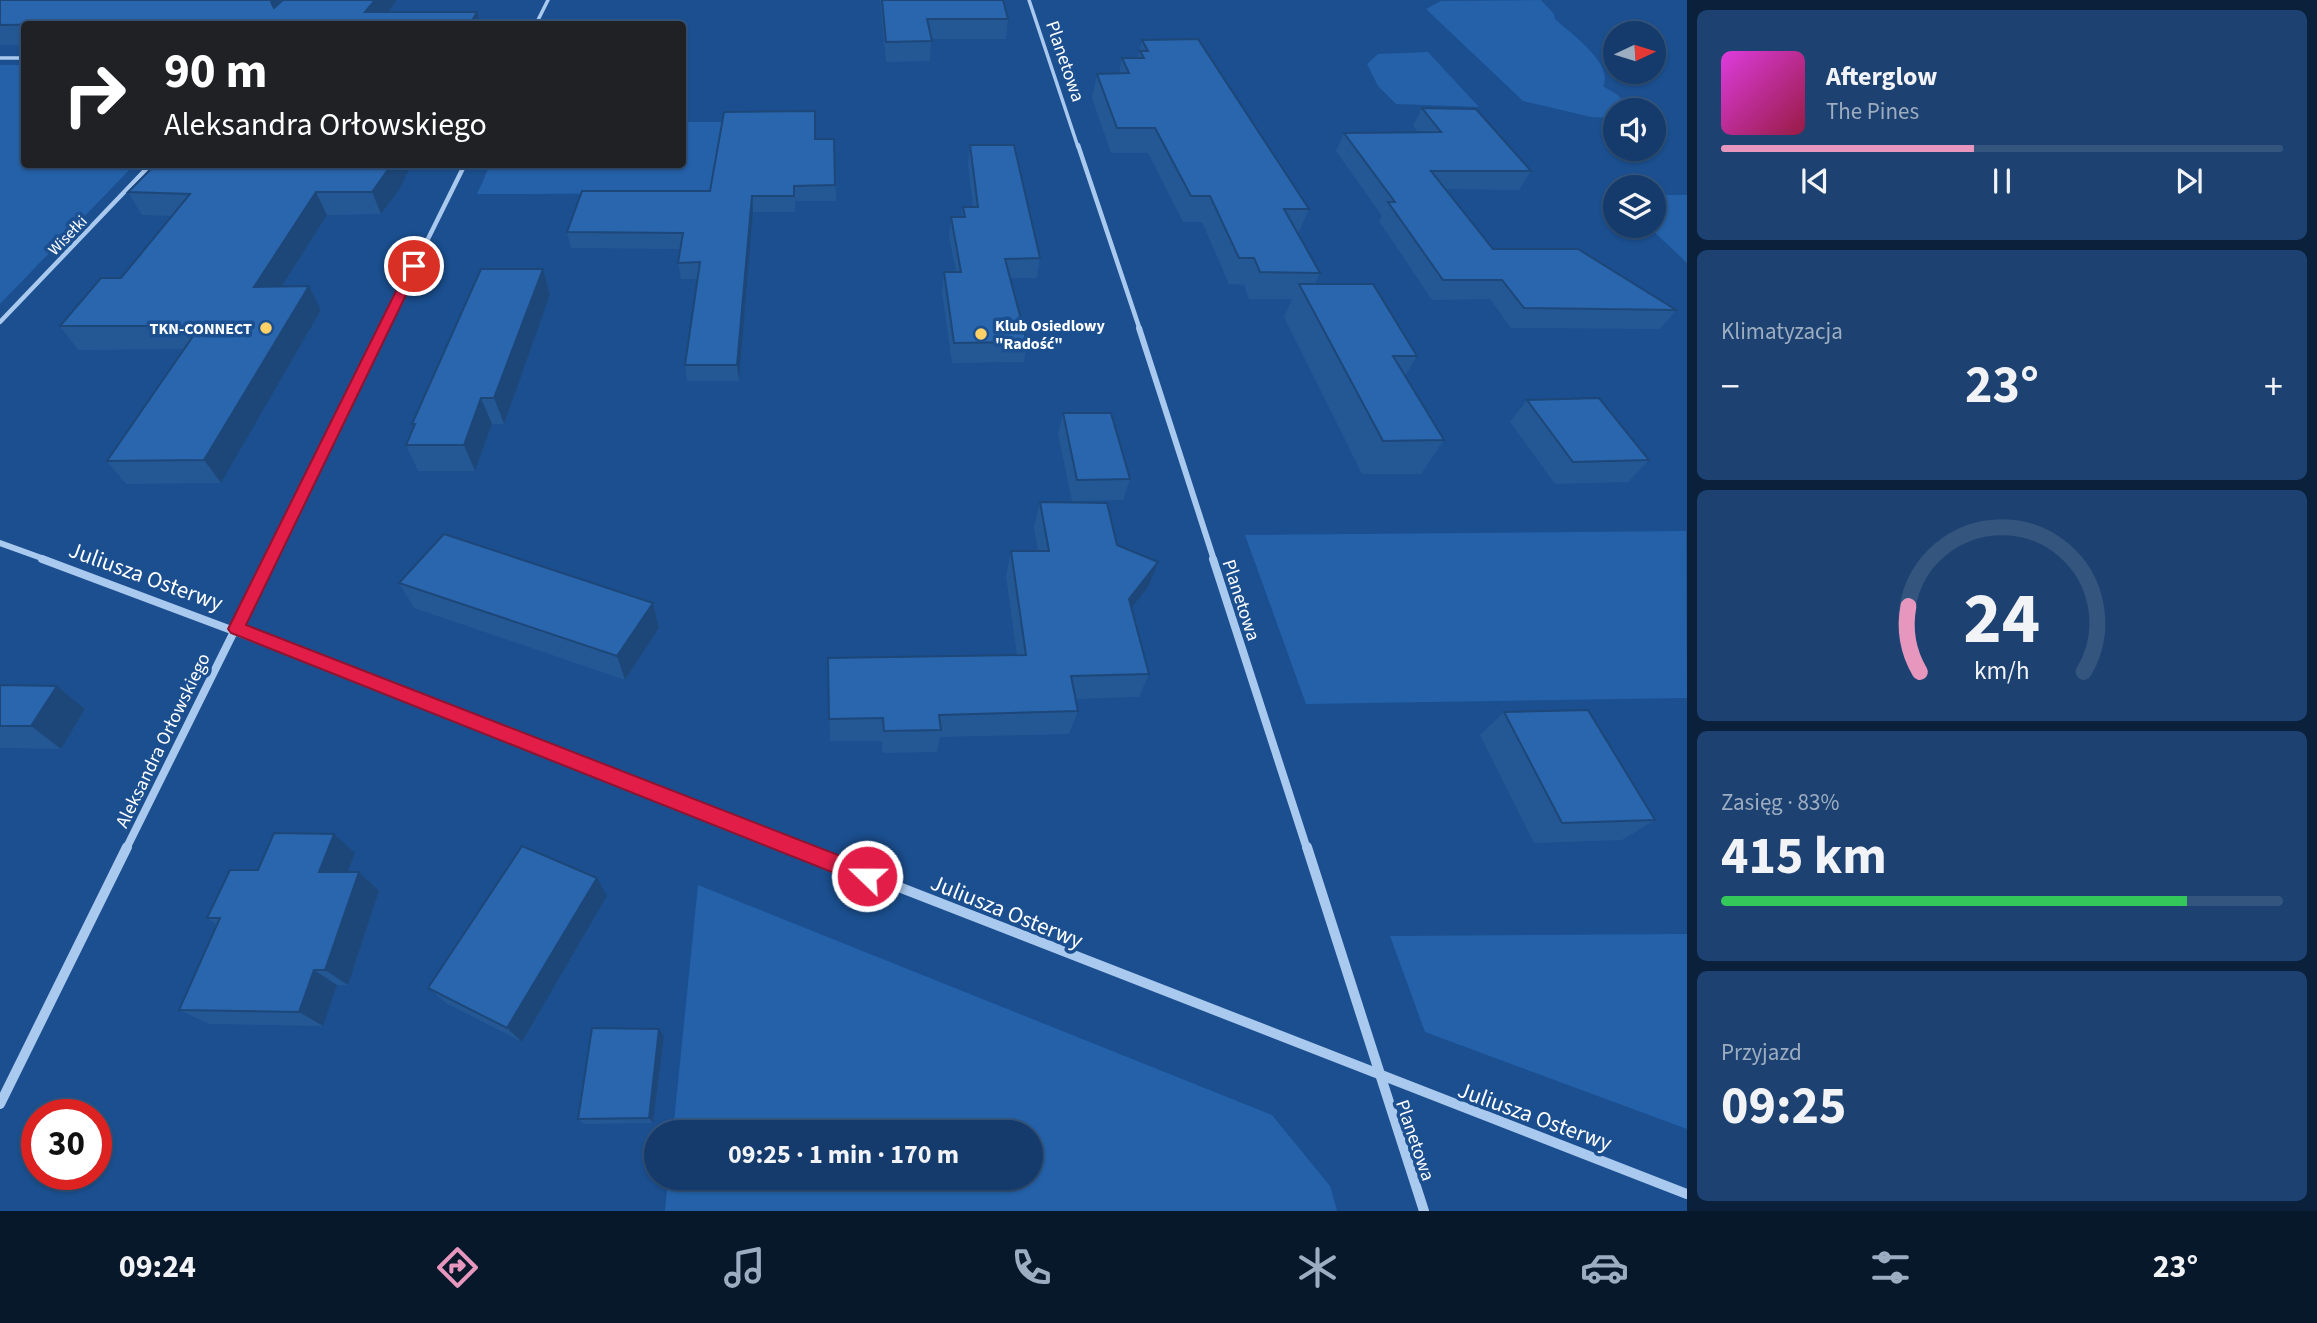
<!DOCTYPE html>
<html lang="pl">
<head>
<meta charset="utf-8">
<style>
	body { margin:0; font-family:"Source Sans 3",sans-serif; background:#1d4271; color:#f1f3f6; height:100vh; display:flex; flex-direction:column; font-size:26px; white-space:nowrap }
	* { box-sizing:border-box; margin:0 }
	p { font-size:23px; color:#9dadc1 }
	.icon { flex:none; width:38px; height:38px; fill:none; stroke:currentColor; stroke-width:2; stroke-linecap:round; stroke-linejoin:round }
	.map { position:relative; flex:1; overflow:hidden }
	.panel { display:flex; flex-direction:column; gap:10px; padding:10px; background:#0b203b; width:630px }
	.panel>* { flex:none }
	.hud { position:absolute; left:21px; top:21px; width:665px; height:147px; border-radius:7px; box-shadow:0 2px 5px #0004,0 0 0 2px #33557e; background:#202124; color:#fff; overflow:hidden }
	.needle { width:46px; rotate:86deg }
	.controls { position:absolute; left:1603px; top:21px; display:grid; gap:14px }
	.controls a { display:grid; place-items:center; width:63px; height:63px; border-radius:50%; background:#143b6b; box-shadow:0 2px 5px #0004,0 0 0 2px #33557e; font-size:35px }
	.speed { position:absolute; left:21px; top:1099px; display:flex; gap:14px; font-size:35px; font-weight:700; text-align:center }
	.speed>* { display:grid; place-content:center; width:91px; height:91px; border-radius:50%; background:#143b6b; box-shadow:0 2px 5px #0004,0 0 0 2px #33557e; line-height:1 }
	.speed .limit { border:10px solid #d22; background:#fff; color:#111 }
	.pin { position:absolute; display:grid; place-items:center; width:60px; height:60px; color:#fff; margin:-30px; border:4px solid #fff; border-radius:50%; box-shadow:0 2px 7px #0007 }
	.me { position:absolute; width:77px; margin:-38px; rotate:292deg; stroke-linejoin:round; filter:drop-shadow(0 0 5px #0008) }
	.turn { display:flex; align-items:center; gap:24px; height:147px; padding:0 28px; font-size:32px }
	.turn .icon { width:91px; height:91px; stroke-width:2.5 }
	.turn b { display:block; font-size:49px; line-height:60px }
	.big { font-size:52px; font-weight:700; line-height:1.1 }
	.panel .tile { flex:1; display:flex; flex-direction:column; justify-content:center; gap:10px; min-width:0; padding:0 24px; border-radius:10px; background:#1d4271 }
	.panel .dial { align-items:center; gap:0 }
	.dial svg { height:182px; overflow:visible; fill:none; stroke:#33557e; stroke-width:7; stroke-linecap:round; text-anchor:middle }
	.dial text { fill:#f1f3f6; stroke:none }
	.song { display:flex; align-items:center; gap:21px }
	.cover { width:84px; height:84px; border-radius:10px; background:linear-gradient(135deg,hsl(300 70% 55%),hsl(340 70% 35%)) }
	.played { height:7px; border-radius:4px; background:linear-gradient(90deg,#e797bd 45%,#33557e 45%) }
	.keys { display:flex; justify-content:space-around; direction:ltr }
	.heat { display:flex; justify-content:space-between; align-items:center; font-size:38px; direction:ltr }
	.charge { height:10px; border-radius:5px; background:linear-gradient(90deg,#34c759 83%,#33557e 0) }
	.trip { position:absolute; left:644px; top:1120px; width:399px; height:70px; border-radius:35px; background:#143b6b; box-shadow:0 2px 5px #0004,0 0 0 2px #33557e; font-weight:700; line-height:70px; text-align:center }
	.tabs { display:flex; height:112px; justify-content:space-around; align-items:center; background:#08182b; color:#9dadc1 }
	.tabs .icon { width:49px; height:49px }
	.tabs .current { color:#e797bd }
	.tabs b { font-size:32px; color:#f1f3f6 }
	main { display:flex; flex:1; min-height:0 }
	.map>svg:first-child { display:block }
	.green { fill:#2461a8 }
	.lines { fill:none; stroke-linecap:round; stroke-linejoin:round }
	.minor-far4 { stroke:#a9c9ee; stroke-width:3.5 }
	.minor-far3 { stroke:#a9c9ee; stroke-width:4.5 }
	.minor-far2 { stroke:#a9c9ee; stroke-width:6 }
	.minor-far1 { stroke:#a9c9ee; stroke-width:8 }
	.minor { stroke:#a9c9ee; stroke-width:10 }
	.wall { fill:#245895 }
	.shaded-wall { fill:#1d4779 }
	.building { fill:#2a66ad; stroke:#1d4779; stroke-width:2 }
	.route { fill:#e11d48; stroke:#92132f; stroke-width:2 }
	.poi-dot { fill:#ffd166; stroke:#1b4f8f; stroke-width:2.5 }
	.labels { text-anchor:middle; stroke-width:7; stroke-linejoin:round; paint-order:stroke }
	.far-street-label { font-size:16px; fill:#fff; stroke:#1b4f8f }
	.far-poi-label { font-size:16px; font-weight:bold; fill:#fff; stroke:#1b4f8f; text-anchor:start }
	.street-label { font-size:19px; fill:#fff; stroke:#1b4f8f }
	.near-street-label { font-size:23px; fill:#fff; stroke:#1b4f8f }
</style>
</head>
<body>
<main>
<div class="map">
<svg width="1687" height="1211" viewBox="0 0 1687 1211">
	<rect width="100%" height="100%" fill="#1b4f8f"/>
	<g class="green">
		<path d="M1541,0L1554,14L1555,19C1569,32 1615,64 1603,86L1618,95L1630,110H1615V118L1591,117L1523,101L1426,9L1441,1Z"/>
		<path d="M1428,52L1479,107L1396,104L1378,86L1367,64L1378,54Z"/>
		<path d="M0,65H24V164L134,165L0,304Z"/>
		<path d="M683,122H733L764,193L477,194L490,165L682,164Z"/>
		<path d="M1654,195H1687V263L1648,226H1654Z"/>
		<path d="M1686,531L1687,698L1306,704L1245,535Z"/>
		<path d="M698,885L1272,1115L1330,1186L1337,1211H665L668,1178H1031V1132H673Z"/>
		<path d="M1687,934V1129L1425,1032L1390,936Z"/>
	</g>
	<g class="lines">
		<g class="minor-far4">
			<path d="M1029,0L1078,147"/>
			<path d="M536,24L548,0"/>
			<path d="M0,58H24"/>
		</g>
		<g class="minor-far3">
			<path d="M1078,145L1140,330"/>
			<path d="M0,322L151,164"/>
			<path d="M383,330L465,164"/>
		</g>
		<g class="minor-far2">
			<path d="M1139,328L1214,560"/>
			<path d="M0,543L47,560"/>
			<path d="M269,560L384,328"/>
		</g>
		<g class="minor-far1">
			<path d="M42,559L423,702L801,849"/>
			<path d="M1213,559L1307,849"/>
			<path d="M126,849L270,559"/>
		</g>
		<g class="minor">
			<path d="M796,847L1687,1194"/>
			<path d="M1307,847L1424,1211"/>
			<path d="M0,1104L127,847"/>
		</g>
	</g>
	<g class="wall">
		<path d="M0,0H397L388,12H477L481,24H24V45H0Z"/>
		<path d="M880,0H1003L1008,19L1006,39H931L930,61L886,62Z"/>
		<path d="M1142,40L1309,209L1298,234L1320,273L1315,284L1417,356L1405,376L1444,440L1421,474H1362L1284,317L1292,299H1249L1244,285L1229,284L1202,222H1183L1148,153H1111L1092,98L1097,74L1119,73L1122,58H1138Z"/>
		<path d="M1422,108L1531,171L1519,190L1446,189L1493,249L1676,310L1660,329L1511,328L1490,299L1432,300L1379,221L1382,216L1336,151L1344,133L1418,132L1413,126Z"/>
		<path d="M815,139H834L836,201H795V212H753L739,381H687L685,365L697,279H681L678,263L680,249L571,248L567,232L710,191Z"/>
		<path d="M970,145L1040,258L1037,278H1010L1027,342L1024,362L952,363L942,292L944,272H956L949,236L951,217H962L963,207H973L968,164Z"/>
		<path d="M156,164H412L399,190L381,214L327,215L282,287L309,286L321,310L221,483L126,484L107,461L184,349L78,350L60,326L121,278L172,216L142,215L128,192Z"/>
		<path d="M543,269L550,295L504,424H492L475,471H418L406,445L413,427L412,424Z"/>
		<path d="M1527,400L1649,460L1628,482L1555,484L1510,422Z"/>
		<path d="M1063,413L1130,479L1123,500L1072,501L1058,434Z"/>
		<path d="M1040,502L1117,545L1148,587L1132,608L1149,674L1139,697L1075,699L1078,711L1069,734L940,737L937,752L882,753V741H830L828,658L1017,655L1006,576L1011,551H1038L1034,527Z"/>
		<path d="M399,583L653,603L659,628L625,680L414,608Z"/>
		<path d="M0,685L57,686L85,709L61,749L0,748Z"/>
		<path d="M1504,712L1655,820L1622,840L1534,843L1480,735Z"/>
		<path d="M355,853L348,872L379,891L348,985H337L323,1026L209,1024L179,1010L217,925L207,918L258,870Z"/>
		<path d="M607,896L522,1042L446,1003L428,988Z"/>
		<path d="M664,1036L653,1123L584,1124L578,1119Z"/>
	</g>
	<g class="shaded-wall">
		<path d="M273,0H300L279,22L271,2Z"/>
		<path d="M375,0H397L379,24L365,12Z"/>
		<path d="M477,12L481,24H470Z"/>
		<path d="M392,164H412L399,190L381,214L372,192Z"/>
		<path d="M316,192L327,215L267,310L254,287Z"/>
		<path d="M752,196L753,212L739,381L737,365Z"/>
		<path d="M543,269L550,295L504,424L494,398Z"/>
		<path d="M309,286L321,310L221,483L204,460Z"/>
		<path d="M481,398L492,424L475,471L464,445Z"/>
		<path d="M1158,562L1148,587L1120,623L1129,599Z"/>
		<path d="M653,603L659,628L625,680L617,656Z"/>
		<path d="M57,686L85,709L61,749L31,726Z"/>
		<path d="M334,834L355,853L341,890L319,872Z"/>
		<path d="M359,872L379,891L348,985L325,970Z"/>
		<path d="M597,878L607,896L522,1042L507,1028Z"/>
		<path d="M314,970L337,985L323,1026L299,1012Z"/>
		<path d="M659,1029L664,1036L653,1123L649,1118Z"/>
	</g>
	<g class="building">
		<path d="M0,0H273L271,2L274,8L283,0H375L365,12H477L470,24H204L208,21L78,20L73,24L0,25Z"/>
		<path d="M882,0H1003L1008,19H927L932,41L886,42Z"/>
		<path d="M1198,39L1309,209H1284L1320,273L1260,272L1254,258H1239L1210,196H1191L1155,128H1117L1097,74L1129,73L1122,58H1144L1140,51H1148L1142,40Z"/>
		<path d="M1422,108L1476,109L1531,171H1431L1493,249H1578L1676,310L1524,308L1502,280H1443L1388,202H1395L1344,133L1441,132Z"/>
		<path d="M815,111V139H834L835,185L794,186V196H752L737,365H685L700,262L678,263L683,233L567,232L582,191H710L724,112Z"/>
		<path d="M970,145H1014L1040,258L1005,259L1027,342L954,343L944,272H961L951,217H965L963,207H978Z"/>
		<path d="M156,164H392L372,192H316L254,287L309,286L204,460L107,461L200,326H60L101,278H121L190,194L128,192Z"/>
		<path d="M481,269H543L494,398H481L464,445H406L415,424H412Z"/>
		<path d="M1299,284H1373L1417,356H1393L1444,440L1383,441Z"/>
		<path d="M1599,398L1649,460L1573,462L1527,400Z"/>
		<path d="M1063,413H1111L1130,479L1077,480Z"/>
		<path d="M1040,502L1107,503L1117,545L1158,562L1129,599L1149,674L1071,676L1078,711L939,715L941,730L884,731L883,718L829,719L828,658L1026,655L1011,551H1049Z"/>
		<path d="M444,534L653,603L617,656L399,583Z"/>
		<path d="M0,685L57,686L31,726H0Z"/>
		<path d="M1588,710L1655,820L1562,823L1504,712Z"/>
		<path d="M274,833L334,834L319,872H359L325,970H314L299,1012L179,1010L220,918H207L230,870H258Z"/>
		<path d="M522,846L597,878L507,1028L428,988Z"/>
		<path d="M592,1028L659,1029L649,1118L578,1119Z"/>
	</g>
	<path class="route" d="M410,263L420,266L246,625L874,869L877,876L874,883L867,886L231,633L228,629Z"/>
	<g class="poi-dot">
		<circle cx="266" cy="328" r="7"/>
		<circle cx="981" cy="334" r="7"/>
	</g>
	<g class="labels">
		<g class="far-street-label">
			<text transform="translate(67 235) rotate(-46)" y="6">Wisełki</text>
		</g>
		<g class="far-poi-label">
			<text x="995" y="331">Klub Osiedlowy<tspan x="995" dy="18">"Radość"</tspan></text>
			<text x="252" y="334" text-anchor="end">TKN-CONNECT</text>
		</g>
		<g class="street-label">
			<text transform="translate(1066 61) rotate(71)" y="7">Planetowa</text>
			<text transform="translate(1242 600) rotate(72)" y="7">Planetowa</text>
			<text transform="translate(162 740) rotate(-64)" y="7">Aleksandra Orłowskiego</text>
			<text transform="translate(1416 1140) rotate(71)" y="7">Planetowa</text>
		</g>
		<g class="near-street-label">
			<text transform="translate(146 576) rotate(20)" y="8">Juliusza Osterwy</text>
			<text transform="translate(1007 911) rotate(22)" y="8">Juliusza Osterwy</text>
			<text transform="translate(1535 1116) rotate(20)" y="8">Juliusza Osterwy</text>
		</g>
	</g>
</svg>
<div class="controls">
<a><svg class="needle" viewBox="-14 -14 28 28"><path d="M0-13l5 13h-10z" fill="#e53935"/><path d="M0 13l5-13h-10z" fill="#9dadc1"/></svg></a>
<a><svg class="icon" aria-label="sound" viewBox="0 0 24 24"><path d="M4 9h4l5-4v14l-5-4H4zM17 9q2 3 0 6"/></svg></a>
<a><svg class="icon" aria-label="layers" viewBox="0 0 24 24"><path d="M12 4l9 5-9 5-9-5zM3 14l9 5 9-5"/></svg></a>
</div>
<div class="speed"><div class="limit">30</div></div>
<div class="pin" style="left:414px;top:266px;background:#d93025"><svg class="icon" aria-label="arrive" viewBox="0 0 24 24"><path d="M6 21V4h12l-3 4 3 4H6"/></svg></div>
<svg class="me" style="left:867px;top:876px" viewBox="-20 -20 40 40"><circle r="17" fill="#e11d48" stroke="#fff" stroke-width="3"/><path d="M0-11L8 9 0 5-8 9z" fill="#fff"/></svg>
<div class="trip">09:25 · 1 min · 170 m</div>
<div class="hud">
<div class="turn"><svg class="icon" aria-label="right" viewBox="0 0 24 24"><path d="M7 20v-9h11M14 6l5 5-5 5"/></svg><div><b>90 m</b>Aleksandra Orłowskiego</div></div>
</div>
</div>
<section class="panel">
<div class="tile">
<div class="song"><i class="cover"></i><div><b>Afterglow</b><p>The Pines</p></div></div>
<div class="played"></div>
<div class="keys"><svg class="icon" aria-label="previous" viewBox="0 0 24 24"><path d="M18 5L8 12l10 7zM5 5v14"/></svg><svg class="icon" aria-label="pause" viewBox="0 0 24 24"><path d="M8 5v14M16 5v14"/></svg><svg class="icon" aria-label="next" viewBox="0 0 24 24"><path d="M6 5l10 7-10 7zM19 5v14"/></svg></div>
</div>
<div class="tile"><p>Klimatyzacja</p>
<div class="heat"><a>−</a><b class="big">23°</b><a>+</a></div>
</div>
<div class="tile dial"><svg viewBox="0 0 100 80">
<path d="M14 69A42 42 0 1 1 86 69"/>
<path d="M14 69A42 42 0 0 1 9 40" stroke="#e797bd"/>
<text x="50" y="56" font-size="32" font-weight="700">24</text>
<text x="50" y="72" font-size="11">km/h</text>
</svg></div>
<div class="tile"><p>Zasięg · 83%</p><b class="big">415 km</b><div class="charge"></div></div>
<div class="tile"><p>Przyjazd</p><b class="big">09:25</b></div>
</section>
</main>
<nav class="tabs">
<b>09:24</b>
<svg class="icon current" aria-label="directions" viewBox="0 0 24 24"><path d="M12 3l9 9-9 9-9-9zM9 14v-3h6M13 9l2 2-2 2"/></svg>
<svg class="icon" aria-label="music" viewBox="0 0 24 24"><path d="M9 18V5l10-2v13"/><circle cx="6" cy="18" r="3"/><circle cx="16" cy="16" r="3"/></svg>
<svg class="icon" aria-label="phone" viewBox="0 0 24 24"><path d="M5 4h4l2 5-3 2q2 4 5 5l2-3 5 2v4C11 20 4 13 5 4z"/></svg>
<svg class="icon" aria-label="climate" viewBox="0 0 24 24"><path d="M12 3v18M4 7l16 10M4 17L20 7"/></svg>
<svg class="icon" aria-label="car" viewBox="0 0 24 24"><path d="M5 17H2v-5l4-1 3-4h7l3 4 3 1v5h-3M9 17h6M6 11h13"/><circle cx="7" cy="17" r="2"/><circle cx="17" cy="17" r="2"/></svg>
<svg class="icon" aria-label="filters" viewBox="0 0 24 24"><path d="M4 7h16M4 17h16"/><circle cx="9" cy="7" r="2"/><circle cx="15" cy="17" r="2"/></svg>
<b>23°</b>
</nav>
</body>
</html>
